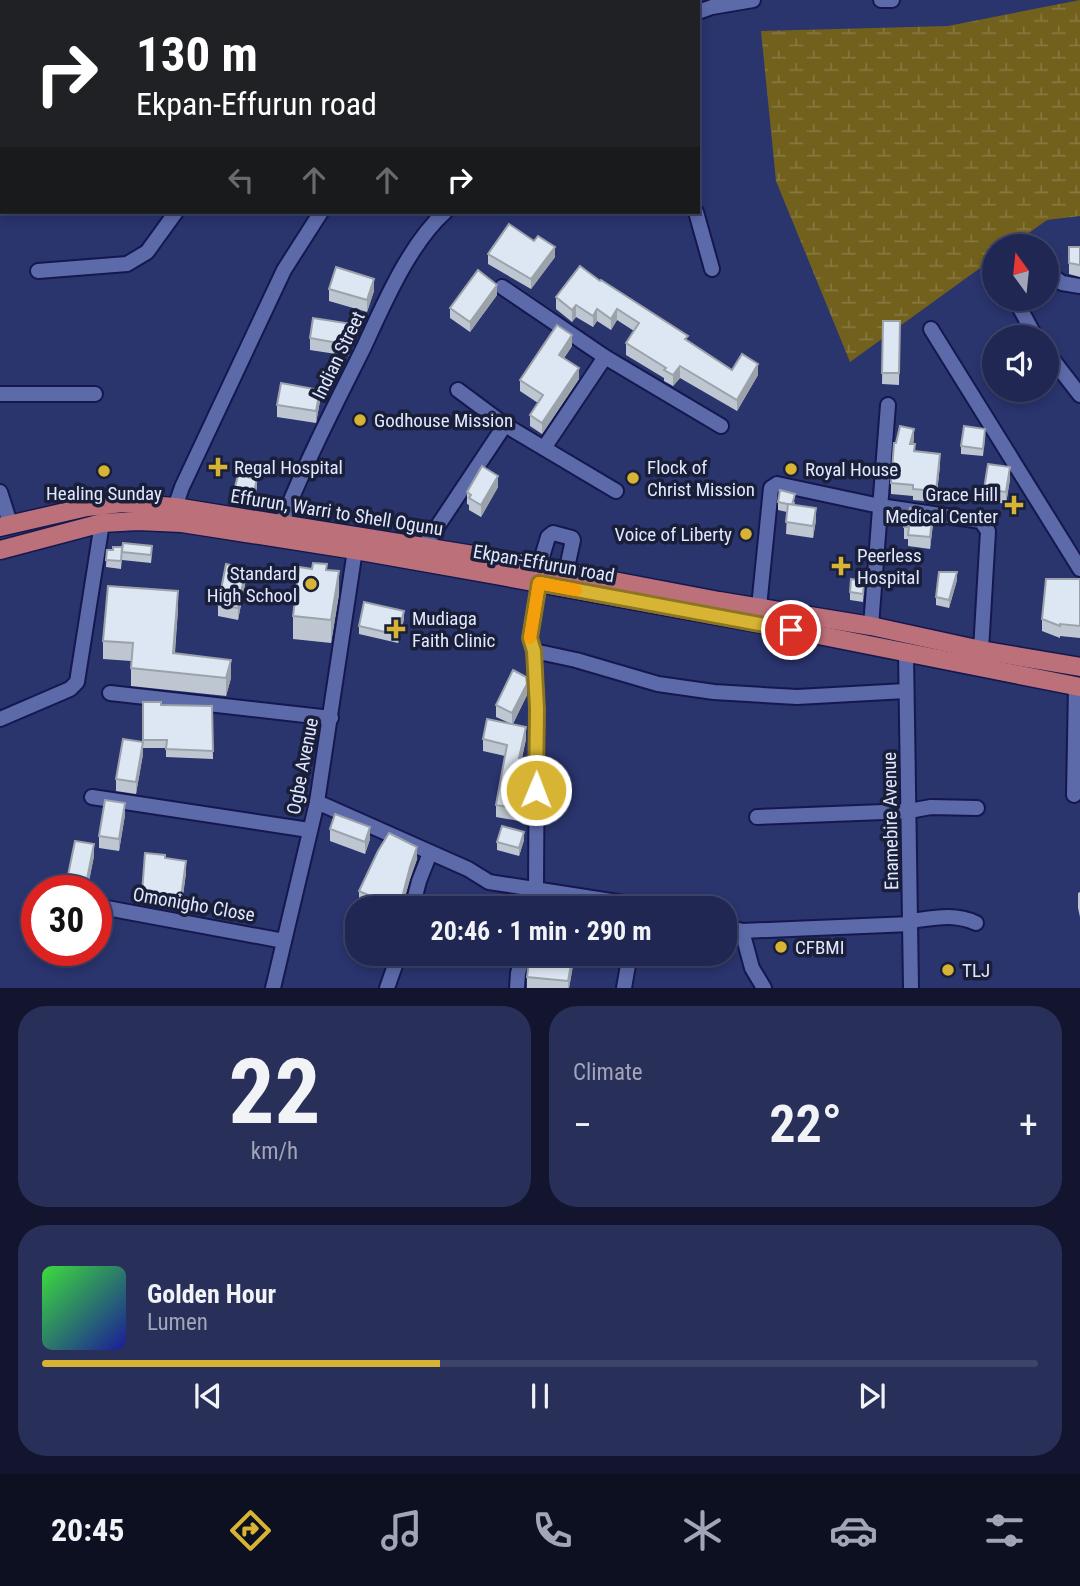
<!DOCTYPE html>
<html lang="en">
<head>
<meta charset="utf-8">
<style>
	body { margin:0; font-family:"Roboto Condensed",sans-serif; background:#282f59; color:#f1f3f6; height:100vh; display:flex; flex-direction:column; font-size:26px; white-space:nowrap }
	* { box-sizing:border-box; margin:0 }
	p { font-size:23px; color:#a2a5b8 }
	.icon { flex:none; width:38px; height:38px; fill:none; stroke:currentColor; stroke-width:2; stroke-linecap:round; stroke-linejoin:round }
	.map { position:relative; height:988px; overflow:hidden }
	.sheet { display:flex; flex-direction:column; gap:18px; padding:18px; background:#12152d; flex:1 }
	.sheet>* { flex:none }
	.hud { position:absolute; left:0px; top:0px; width:700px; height:214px; box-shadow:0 4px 10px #0003,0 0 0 2px #3d4469; background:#202124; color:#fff; overflow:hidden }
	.needle { width:46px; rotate:345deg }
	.buttons { position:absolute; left:982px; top:234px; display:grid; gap:14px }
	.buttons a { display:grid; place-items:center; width:77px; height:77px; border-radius:50%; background:#202752; box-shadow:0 4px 10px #0003,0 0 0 2px #3d4469; font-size:35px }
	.speed { position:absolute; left:21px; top:875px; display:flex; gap:14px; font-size:35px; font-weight:700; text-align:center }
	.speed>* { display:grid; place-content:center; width:91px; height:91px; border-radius:50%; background:#202752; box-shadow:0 4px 10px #0003,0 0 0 2px #3d4469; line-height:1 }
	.speed .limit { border:10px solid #d22; background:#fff; color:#111 }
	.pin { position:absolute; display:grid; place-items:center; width:60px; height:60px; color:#fff; margin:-30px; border:4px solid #fff; border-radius:50%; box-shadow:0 2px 7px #0007 }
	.me { position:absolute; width:77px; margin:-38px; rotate:1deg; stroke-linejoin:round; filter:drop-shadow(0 0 5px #0008) }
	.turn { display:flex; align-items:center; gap:24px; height:147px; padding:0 21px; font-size:32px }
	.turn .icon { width:91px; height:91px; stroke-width:2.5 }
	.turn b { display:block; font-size:49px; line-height:60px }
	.lanes { display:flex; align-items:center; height:66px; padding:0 21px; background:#0003; justify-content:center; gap:35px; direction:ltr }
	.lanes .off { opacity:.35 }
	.big { font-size:52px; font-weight:700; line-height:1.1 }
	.sheet .card { flex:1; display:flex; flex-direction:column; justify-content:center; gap:10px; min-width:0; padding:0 24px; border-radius:28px; background:#282f59 }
	.sheet .dial { align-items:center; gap:0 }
	.dial b { font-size:91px; line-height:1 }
	.song { display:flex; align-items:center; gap:21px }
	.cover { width:84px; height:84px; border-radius:10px; background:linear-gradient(135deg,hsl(120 70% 55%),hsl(240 70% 35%)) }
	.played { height:7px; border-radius:4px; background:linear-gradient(90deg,#d7b434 40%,#3d4469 40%) }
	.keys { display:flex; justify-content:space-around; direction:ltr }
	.heat { display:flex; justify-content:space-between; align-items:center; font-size:38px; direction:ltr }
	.sheet .tiles { flex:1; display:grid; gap:18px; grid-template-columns:1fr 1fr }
	.card:last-child { grid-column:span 2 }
	.trip { position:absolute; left:345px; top:896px; width:392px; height:70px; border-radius:28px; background:#202752; box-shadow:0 4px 10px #0003,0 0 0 2px #3d4469; font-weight:700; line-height:70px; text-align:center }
	.tabs { display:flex; height:112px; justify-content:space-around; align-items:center; background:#0d1021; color:#a2a5b8 }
	.tabs .icon { width:49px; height:49px }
	.tabs .on { color:#d7b434 }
	.tabs b { font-size:32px; color:#f1f3f6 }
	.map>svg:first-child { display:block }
	.wetland { fill:url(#wetland-marsh) }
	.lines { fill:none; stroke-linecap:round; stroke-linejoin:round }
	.minor-casing { stroke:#14184f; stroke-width:18 }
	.major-casing { stroke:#14184f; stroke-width:21 }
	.minor { stroke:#5c6aa9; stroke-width:14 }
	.major { stroke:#bc717a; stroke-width:18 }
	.wall { fill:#bec7d1 }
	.shaded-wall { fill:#9ba2aa }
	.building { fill:#dde7f3; stroke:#9ba2aa; stroke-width:2 }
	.route-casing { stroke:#8c7522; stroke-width:18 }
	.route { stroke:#d7b434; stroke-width:12 }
	.slow { stroke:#f59e0b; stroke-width:12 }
	.poi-dot { fill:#d7b434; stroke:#191f39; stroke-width:2.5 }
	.labels { text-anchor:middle; stroke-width:7; stroke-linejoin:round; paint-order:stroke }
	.street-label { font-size:19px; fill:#e1e7fd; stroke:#191f39 }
	.poi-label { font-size:19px; fill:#e1e7fd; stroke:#191f39; text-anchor:start }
</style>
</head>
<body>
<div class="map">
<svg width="1080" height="988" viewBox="0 0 1080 988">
	<defs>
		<pattern id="wetland-marsh" width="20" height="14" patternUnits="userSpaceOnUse" patternTransform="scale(1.75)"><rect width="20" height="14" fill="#72601d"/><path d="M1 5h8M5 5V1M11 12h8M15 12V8" fill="none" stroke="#86773f"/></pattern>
	</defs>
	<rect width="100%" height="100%" fill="#2a346d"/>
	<path class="wetland" d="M1080,0V216L1047,220L1009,247H994V258L850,362L776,181L761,31L948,26Z"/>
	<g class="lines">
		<defs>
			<g id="minor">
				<path d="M137,0L138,2"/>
				<path d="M373,0L374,2"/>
				<path d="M637,0V2"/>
				<path d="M881,0H892"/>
				<path d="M698,12L712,7L753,0"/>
				<path d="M696,212L712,269"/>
				<path d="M38,271L127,264L147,252L176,212"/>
				<path d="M1046,271L1062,283L1080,286"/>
				<path d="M502,287L605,357L721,426"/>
				<path d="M1015,299L1036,338"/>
				<path d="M931,329L1080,569"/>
				<path d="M1046,351L1080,395"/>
				<path d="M458,390L505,425L616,491"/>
				<path d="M0,394H95"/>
				<path d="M544,448L605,357"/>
				<path d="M0,492L10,523"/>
				<path d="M175,507L182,487L284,270L321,212"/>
				<path d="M281,524C305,464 334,407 363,349C383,306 409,244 445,212"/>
				<path d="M423,548L505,425"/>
				<path d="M539,567L548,537L553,533L572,538L573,540L566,572"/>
				<path d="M759,607L771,488L777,484L880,506L981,521L988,531L981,650"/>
				<path d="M871,626L888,405"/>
				<path d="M534,651L576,660L658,684L714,692L797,697L906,691"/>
				<path d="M906,653L911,988"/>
				<path d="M110,693L331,718"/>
				<path d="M0,719L70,689L77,682L102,523"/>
				<path d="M1074,795L1076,686"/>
				<path d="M92,797L309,830"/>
				<path d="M317,802L468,869L489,882L656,908"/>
				<path d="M757,817L909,811L931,807L977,808"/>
				<path d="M96,906L284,941"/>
				<path d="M412,908L419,881L430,853"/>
				<path d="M534,908L536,889L537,709L534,651L530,638L539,583"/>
				<path d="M911,921C934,918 954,913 976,923"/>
				<path d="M724,926L742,931L911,924"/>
				<path d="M742,931L752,968L764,988"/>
				<path d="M273,988L317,802L355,550"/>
				<path d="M387,988L399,954"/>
				<path d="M517,988L518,973L524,954"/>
				<path d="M624,988L630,954"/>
			</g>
			<g id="major">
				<path d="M0,527L87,507L122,503L175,507L492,558L719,601L871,626L981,650L1080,667"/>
				<path d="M0,550L102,523L138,521L182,523L355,550L501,576L768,625L1080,687"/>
			</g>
		</defs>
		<use href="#minor" class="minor-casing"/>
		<use href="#major" class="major-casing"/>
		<use href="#minor" class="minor"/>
		<use href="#major" class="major"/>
	</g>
	<g class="wall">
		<path d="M1069,247H1080V277L1069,274Z"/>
		<path d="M488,254L555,257L531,289L488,264Z"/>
		<path d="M600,281L688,341L732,370L758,375L737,411L680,378L673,386L664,381V378L626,355V343L634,331L617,320L611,330L597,321L593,327L576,317L572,322L556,309V297Z"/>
		<path d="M329,289L374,291L367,312L329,301Z"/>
		<path d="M497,295L470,332L450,318V308Z"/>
		<path d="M883,321H900L899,385L882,384Z"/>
		<path d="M352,336L349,356L310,350V338Z"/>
		<path d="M572,346L564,358L579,379L542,434L530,426V415L538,403L520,391V380Z"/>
		<path d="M320,401L316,423L277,417V405Z"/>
		<path d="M985,437L983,456L961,454V446Z"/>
		<path d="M914,440L913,444L915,451L940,465L936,502L913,500V496L891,494V483Z"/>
		<path d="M1010,479L1006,504L984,500V489Z"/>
		<path d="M235,487H257L254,500L235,495Z"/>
		<path d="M498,487L481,517L469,510V505L467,504V492Z"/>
		<path d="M778,502H795L794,505L816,520L813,538L786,534L787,512L778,510Z"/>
		<path d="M933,524L930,549L908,546V539H904V527Z"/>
		<path d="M107,550L152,554L151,563L122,560V557L121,569L106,567Z"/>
		<path d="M327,570L339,594L331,643L293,639V616Z"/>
		<path d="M246,579L238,620L218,616V605Z"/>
		<path d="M1080,579V638L1060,636V638L1042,631V619Z"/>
		<path d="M957,580L949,608L936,605V597Z"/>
		<path d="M864,589L863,602L850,600V592Z"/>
		<path d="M178,609L175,653L231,678L226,696L131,686V661L103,659V641Z"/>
		<path d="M404,619L398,643L359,634V626Z"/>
		<path d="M527,695L513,724L526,739L522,758L527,771L525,822L496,817V805L505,756L483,751V739L512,724L496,717V705Z"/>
		<path d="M143,702L161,705L212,706L213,759L166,757V748H143Z"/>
		<path d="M143,754L136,794L116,791V779Z"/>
		<path d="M125,815L119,851L99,848V836Z"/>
		<path d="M330,829L370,839L365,854L330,841Z"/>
		<path d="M524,840L519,856L497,850V842Z"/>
		<path d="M94,856L87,891H67V880Z"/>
		<path d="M165,858L186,873L181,910L142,905V893Z"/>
		<path d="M417,859L410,879L404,900V908H371L359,903V891Z"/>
		<path d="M1080,892V917L1078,908V893Z"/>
		<path d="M575,954L569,988H527V977Z"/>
	</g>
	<g class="shaded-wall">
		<path d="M555,247V257L531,289V279Z"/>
		<path d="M374,279V291L367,312V300Z"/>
		<path d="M497,285V295L470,332V322Z"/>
		<path d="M576,305V317L572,322V310Z"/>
		<path d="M597,309V321L593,327V316Z"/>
		<path d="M617,309V320L611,330V319Z"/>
		<path d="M352,324V336L349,356V345Z"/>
		<path d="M572,335V346L559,366V355Z"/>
		<path d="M758,364V375L737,411V400Z"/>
		<path d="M680,366V378L673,386V375Z"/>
		<path d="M579,368V379L542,434V423Z"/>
		<path d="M320,390V401L316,423V411Z"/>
		<path d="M914,429V440L910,455V444Z"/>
		<path d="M940,454V465L936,502V491Z"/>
		<path d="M1010,467V479L1006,504V492Z"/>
		<path d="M498,476V487L481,517V505Z"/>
		<path d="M257,479V487L254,500V492Z"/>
		<path d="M816,508V520L813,538V526Z"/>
		<path d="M933,512V524L930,549V537Z"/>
		<path d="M246,568V579L238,620V608Z"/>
		<path d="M339,571V594L331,643V620Z"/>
		<path d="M957,572V580L949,608V600Z"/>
		<path d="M178,591V609L173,671V653Z"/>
		<path d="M404,611V619L398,643V635Z"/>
		<path d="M231,660V678L226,696V678Z"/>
		<path d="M527,684V695L512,725V713Z"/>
		<path d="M526,727V739L519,770V758Z"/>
		<path d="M143,742V754L136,794V782Z"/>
		<path d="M125,803V815L119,851V839Z"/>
		<path d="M370,827V839L365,854V842Z"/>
		<path d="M524,832V840L519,856V848Z"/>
		<path d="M94,844V856L87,891H86V884Z"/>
		<path d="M417,847V859L410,879L403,904L404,901V908H401L403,894L410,867Z"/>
		<path d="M186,861V873L181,910V898Z"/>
		<path d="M573,954H575L569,988H568V981Z"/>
	</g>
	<g class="building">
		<path d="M509,224L534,241L538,236L555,247L531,279L488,254Z"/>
		<path d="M1069,247H1080V265L1069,263Z"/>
		<path d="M580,266L600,281L601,280L688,336L685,339L732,370L742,354L758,364L737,400L680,366L673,375L664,370L666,368L626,343L639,323L617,309L611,319L597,309L593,316L576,305L572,310L556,297Z"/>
		<path d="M336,267L374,279L367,300L329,289Z"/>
		<path d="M478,270L497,285L470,322L450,308Z"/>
		<path d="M313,318L352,324L349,345L310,338Z"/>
		<path d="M883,321H900L899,373H882Z"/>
		<path d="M557,325L572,335L559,355L579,368L542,423L530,415L543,395L520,380Z"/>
		<path d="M281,383L320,390L316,411L277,405Z"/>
		<path d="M900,426L914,429L910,444H915L914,451L940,454L936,491L913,489V485L891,483L894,443H896Z"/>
		<path d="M964,426L985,429L983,449L961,446Z"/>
		<path d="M988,464L1010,467L1006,492L984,489Z"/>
		<path d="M482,466L498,476L481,505L469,498L471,495L467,492Z"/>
		<path d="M238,475L257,479L254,492L235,487Z"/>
		<path d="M780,490L795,494L792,505L778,502Z"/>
		<path d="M788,504L816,508L813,526L786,522Z"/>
		<path d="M910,508L933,512L930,537L908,535L909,527H904L905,517L910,518Z"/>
		<path d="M123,543L152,546L151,555L122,552Z"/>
		<path d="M113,547H122L121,561L106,560L107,550H113Z"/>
		<path d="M313,563L327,564L326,570L339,571L331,620L293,616L299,567L312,569Z"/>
		<path d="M226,564L246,568L238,608L218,605Z"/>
		<path d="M939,572H957L949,600L936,597Z"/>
		<path d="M851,579L864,581L863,594L850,592Z"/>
		<path d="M1046,579H1080V626L1060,624V626L1042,619Z"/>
		<path d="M108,586L178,591L173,653L231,660L226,678L131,668L133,643L103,641Z"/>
		<path d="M364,602L404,611L398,635L359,626Z"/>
		<path d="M513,670L526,677L527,684L512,713L496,705Z"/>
		<path d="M143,702H161V705L212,706L213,751L166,749L167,740H143Z"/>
		<path d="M487,719L526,727L519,758L527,759L525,810L496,805L507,745L483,739Z"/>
		<path d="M123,739L143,742L136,782L116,779Z"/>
		<path d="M105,800L125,803L119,839L99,836Z"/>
		<path d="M335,814L370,827L365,842L330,829Z"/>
		<path d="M502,826L524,832L519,848L497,842Z"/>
		<path d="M389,833L417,847L410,867L403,894L404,901L401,908H397L359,891L378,851Z"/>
		<path d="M75,841L94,844L86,884L67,880Z"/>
		<path d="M145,853L165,855V858L186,861L181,898L142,893Z"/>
		<path d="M533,954H573L568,981L527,977L529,962H531Z"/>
	</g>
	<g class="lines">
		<defs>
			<path id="route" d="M536,790L537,709L534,651L530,638L539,583L791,630"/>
		</defs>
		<use href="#route" class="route-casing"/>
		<use href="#route" class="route"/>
		<path class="slow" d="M530,638L539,583L576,590"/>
	</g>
	<g class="poi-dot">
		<circle cx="360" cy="420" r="7"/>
		<path d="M214.5 456.5h7v7h7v7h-7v7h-7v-7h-7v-7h7z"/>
		<circle cx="791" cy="469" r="7"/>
		<circle cx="104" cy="471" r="7"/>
		<circle cx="633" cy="478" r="7"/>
		<path d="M1010.5 494.5h7v7h7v7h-7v7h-7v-7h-7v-7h7z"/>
		<circle cx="746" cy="534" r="7"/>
		<path d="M837.5 555.5h7v7h7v7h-7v7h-7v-7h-7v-7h7z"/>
		<circle cx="311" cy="584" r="7"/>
		<path d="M392.5 618.5h7v7h7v7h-7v7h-7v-7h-7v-7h7z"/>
		<circle cx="781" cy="947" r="7"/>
		<circle cx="948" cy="970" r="7"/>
	</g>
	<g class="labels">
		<g class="street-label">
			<text transform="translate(338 355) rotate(-64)" y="7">Indian Street</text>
			<text transform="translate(337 512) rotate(9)" y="7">Effurun, Warri to Shell Ogunu</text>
			<text transform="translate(544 563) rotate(10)" y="7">Ekpan-Effurun road</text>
			<text transform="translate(302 766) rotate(-79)" y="7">Ogbe Avenue</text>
			<text transform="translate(890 821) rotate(-91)" y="7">Enamebire Avenue</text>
			<text transform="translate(194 904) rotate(10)" y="7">Omonigho Close</text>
		</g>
		<g class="poi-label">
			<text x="374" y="427">Godhouse Mission</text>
			<text x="234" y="474">Regal Hospital</text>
			<text x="647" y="474">Flock of<tspan x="647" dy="22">Christ Mission</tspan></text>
			<text x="805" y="476">Royal House</text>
			<text x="104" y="500" text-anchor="middle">Healing Sunday</text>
			<text x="998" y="501" text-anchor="end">Grace Hill<tspan x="998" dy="22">Medical Center</tspan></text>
			<text x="732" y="541" text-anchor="end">Voice of Liberty</text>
			<text x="857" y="562">Peerless<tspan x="857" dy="22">Hospital</tspan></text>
			<text x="297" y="580" text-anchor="end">Standard<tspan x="297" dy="22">High School</tspan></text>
			<text x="412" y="625">Mudiaga<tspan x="412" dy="22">Faith Clinic</tspan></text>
			<text x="795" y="954">CFBMI</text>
			<text x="962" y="977">TLJ</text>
		</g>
	</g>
</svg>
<div class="buttons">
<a><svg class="needle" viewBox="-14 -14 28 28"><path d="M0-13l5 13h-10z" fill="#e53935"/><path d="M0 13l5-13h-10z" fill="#a2a5b8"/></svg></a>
<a><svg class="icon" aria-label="sound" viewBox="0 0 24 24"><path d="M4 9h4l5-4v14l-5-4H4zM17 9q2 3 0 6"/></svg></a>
</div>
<div class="speed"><div class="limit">30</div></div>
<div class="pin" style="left:791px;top:630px;background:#d93025"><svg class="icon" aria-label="arrive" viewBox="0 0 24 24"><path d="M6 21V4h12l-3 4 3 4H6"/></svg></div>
<svg class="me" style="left:536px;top:790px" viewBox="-20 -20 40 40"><circle r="17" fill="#d7b434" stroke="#fff" stroke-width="3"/><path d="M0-11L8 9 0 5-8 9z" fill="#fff"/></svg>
<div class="trip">20:46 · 1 min · 290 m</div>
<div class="hud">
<div class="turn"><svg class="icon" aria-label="right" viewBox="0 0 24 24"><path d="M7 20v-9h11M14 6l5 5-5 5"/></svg><div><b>130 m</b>Ekpan-Effurun road</div></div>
<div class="lanes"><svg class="icon off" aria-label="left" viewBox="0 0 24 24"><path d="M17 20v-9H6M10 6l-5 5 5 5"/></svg><svg class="icon off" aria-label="ahead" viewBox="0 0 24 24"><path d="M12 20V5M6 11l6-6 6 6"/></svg><svg class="icon off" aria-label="ahead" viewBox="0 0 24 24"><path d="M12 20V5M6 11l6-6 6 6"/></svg><svg class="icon" aria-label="right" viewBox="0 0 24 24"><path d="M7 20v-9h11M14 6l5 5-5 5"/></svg></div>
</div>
</div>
<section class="sheet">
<div class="tiles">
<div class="card dial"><b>22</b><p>km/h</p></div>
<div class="card"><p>Climate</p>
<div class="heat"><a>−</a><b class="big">22°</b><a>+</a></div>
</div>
<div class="card">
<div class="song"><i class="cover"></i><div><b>Golden Hour</b><p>Lumen</p></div></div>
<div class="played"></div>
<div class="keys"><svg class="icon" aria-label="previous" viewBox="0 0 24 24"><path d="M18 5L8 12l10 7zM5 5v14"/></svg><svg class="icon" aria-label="pause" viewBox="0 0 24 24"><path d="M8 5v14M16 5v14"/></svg><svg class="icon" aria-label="next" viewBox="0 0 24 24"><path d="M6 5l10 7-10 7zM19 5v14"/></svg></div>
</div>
</div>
</section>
<nav class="tabs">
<b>20:45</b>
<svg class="icon on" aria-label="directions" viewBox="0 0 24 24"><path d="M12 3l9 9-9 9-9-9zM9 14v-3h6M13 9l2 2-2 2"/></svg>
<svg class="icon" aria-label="music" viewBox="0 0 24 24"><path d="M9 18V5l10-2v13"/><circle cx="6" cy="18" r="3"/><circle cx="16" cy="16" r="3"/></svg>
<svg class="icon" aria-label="phone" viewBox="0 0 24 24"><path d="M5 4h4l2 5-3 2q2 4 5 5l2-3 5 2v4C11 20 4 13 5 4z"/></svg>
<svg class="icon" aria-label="climate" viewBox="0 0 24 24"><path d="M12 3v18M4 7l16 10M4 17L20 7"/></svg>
<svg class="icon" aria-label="car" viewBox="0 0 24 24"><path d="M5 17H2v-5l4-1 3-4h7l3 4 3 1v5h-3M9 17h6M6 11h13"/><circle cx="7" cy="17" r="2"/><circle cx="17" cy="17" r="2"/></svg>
<svg class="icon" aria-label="filters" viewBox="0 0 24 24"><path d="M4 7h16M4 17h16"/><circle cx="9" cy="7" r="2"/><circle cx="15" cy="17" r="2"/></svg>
</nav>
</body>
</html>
